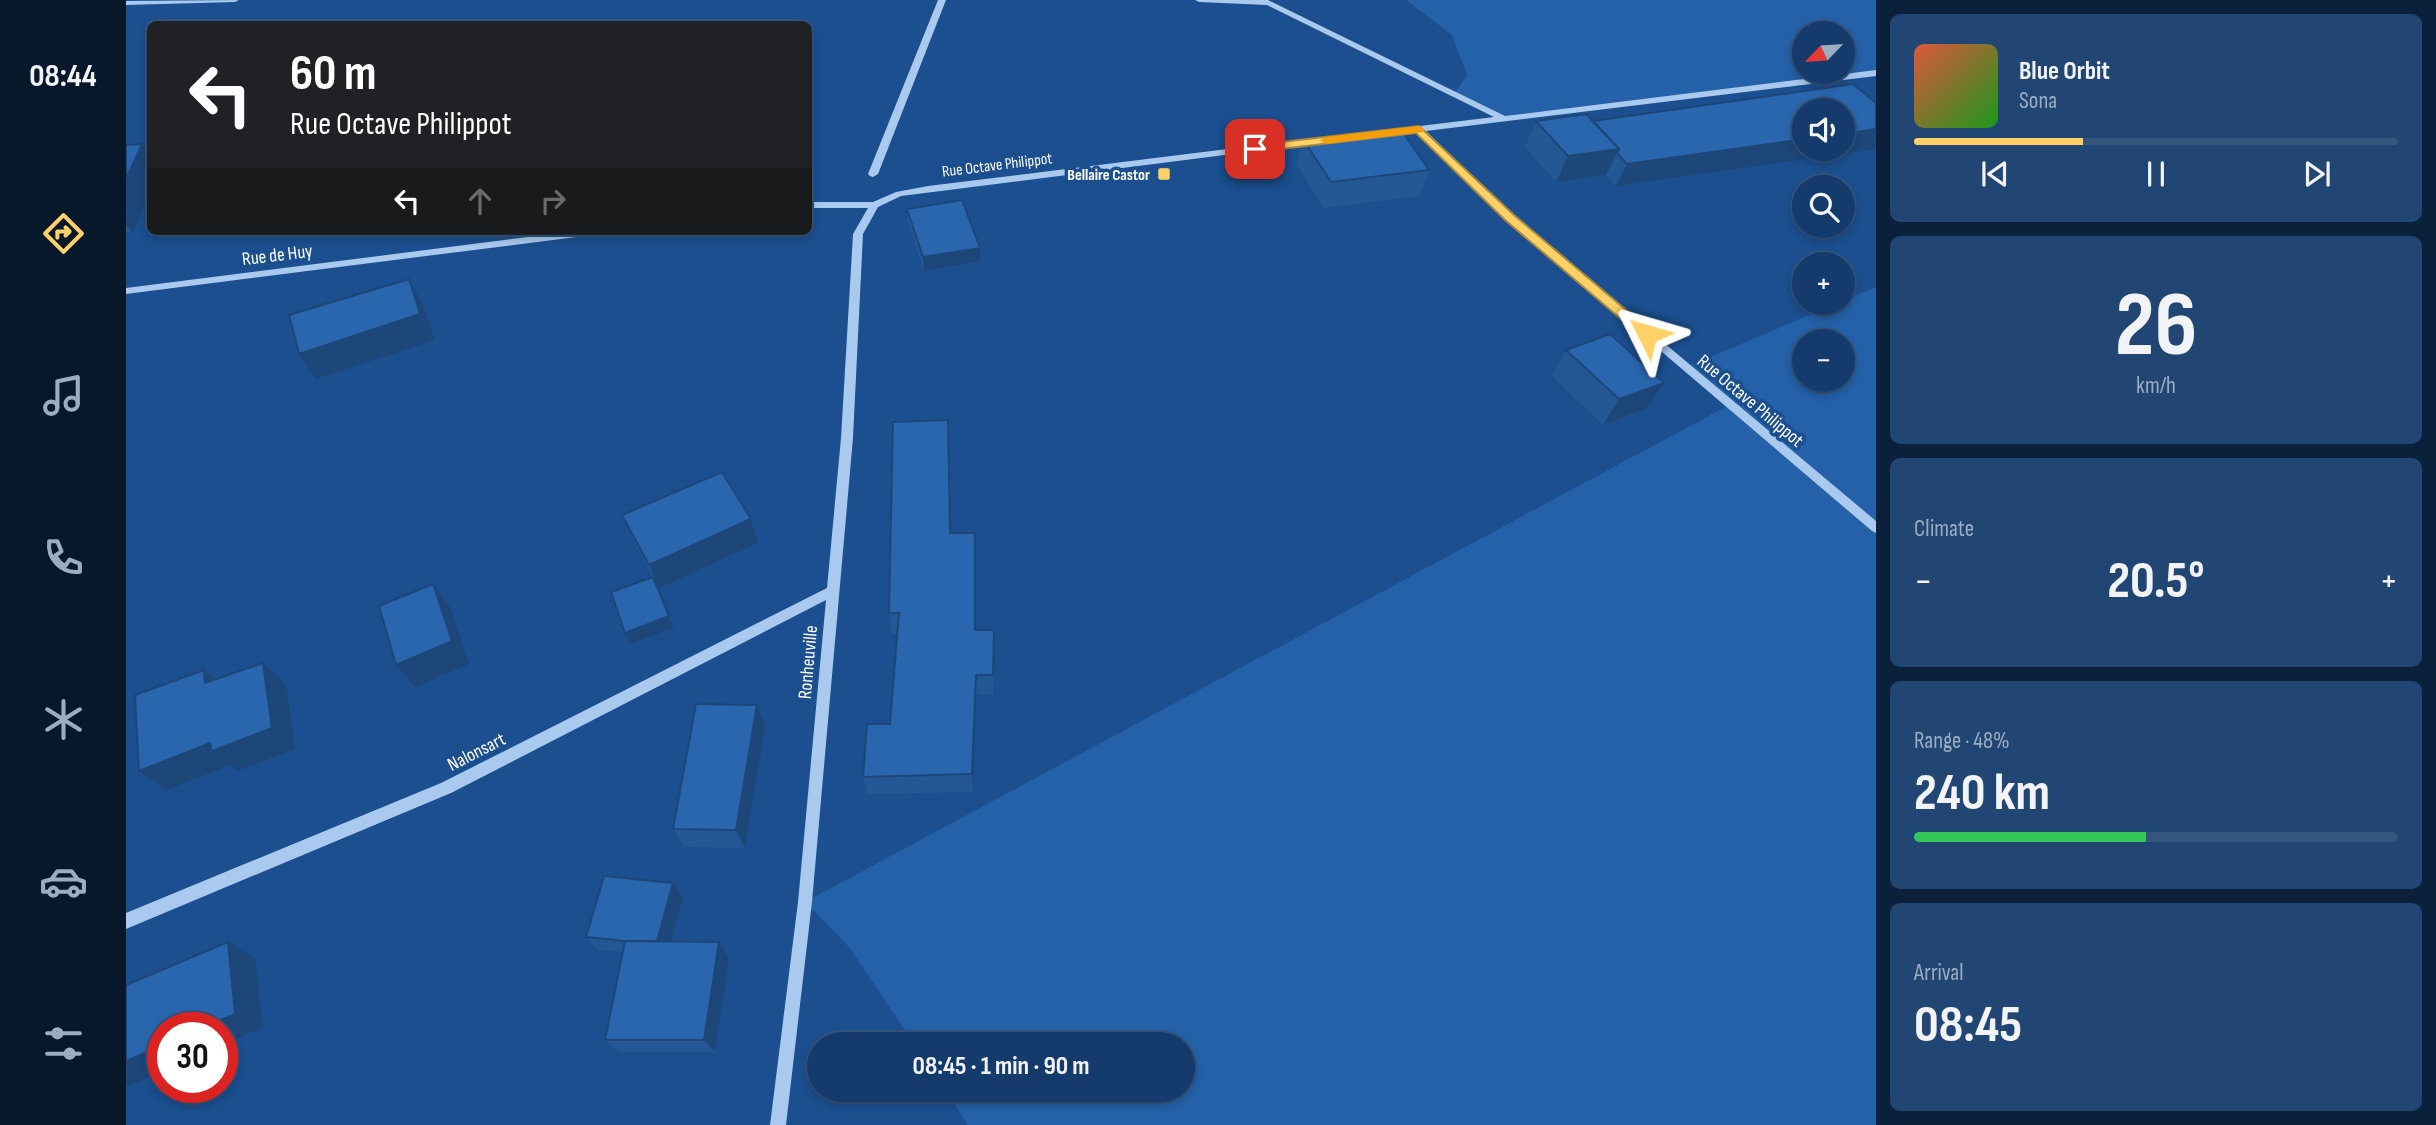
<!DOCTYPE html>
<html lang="en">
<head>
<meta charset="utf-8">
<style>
	body { margin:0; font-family:"Sofia Sans Condensed",sans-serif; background:#214673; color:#f1f3f6; height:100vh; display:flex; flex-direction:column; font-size:26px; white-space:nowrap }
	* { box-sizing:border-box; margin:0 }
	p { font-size:23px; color:#9dadc1 }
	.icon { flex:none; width:38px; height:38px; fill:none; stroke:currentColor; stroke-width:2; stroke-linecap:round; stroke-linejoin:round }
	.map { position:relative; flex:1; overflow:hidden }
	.panel { display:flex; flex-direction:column; gap:14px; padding:14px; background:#0b203b; width:560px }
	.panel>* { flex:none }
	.hud { position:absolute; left:21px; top:21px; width:665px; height:214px; border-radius:10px; box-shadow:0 4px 10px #0003,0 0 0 2px #33557e; background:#202124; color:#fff; overflow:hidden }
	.needle { width:46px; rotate:245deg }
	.controls { position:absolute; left:1666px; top:21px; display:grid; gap:14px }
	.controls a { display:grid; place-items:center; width:63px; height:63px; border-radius:50%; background:#143b6b; box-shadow:0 4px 10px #0003,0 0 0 2px #33557e; font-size:35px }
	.speed { position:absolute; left:21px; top:1012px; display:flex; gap:14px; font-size:35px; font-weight:700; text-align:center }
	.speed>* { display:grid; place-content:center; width:91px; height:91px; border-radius:50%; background:#143b6b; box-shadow:0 4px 10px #0003,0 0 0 2px #33557e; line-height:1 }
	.speed .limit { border:10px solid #d22; background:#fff; color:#111 }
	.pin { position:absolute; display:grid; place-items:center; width:60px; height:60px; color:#fff; margin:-30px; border-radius:14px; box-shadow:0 4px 10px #0006 }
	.me { position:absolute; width:77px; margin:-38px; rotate:310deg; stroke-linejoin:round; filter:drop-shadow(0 0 5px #0008) }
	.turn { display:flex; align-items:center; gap:24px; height:147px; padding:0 28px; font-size:32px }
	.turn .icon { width:91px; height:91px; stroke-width:2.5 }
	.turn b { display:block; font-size:49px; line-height:60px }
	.lanes { display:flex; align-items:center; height:66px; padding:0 28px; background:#0003; justify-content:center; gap:35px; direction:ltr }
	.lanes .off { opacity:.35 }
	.big { font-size:52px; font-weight:700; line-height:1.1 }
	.panel .widget { flex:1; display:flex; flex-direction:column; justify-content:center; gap:10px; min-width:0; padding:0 24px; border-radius:10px; background:#214673 }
	.panel .dial { align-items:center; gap:0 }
	.dial b { font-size:91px; line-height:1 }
	.song { display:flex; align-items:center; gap:21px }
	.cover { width:84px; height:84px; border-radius:10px; background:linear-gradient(135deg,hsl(10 70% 55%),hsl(120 70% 35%)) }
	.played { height:7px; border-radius:4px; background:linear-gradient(90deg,#ffd166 35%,#33557e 35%) }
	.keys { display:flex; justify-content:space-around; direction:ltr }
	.heat { display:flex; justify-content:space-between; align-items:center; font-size:38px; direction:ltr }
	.charge { height:10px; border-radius:5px; background:linear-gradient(90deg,#34c759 48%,#33557e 0) }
	.trip { position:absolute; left:681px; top:1032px; width:388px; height:70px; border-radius:35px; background:#143b6b; box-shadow:0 4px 10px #0003,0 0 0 2px #33557e; font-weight:700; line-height:70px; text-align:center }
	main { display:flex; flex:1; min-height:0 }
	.tab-bar { display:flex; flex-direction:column; width:126px; justify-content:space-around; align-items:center; background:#08182b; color:#9dadc1 }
	.tab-bar .icon { width:49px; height:49px }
	.tab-bar .active { color:#ffd166 }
	.tab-bar b { font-size:32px; color:#f1f3f6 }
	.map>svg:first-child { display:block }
	.green { fill:#2461a8; fill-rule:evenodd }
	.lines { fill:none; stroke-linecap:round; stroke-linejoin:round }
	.minor { fill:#a9c9ee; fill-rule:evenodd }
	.wall { fill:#245895 }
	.shaded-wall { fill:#1d4779 }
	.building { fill:#2a66ad; stroke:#1d4779; stroke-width:2 }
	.route { fill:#ffd166; stroke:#a68842; stroke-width:2 }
	.slow { fill:#f59e0b }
	.poi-dot { fill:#ffd166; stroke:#1b4f8f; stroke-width:2.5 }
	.labels { text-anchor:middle; stroke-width:7; stroke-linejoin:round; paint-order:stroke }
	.far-street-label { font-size:16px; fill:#fff; stroke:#1b4f8f }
	.far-poi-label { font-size:16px; font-weight:bold; fill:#fff; stroke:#1b4f8f; text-anchor:end }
	.street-label { font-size:19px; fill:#fff; stroke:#1b4f8f }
</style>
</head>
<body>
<main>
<nav class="tab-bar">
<b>08:44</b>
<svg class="icon active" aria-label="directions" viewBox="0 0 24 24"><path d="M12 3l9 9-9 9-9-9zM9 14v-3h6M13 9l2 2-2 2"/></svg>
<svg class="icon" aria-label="music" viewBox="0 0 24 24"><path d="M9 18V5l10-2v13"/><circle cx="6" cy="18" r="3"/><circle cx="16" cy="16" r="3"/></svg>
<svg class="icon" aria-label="phone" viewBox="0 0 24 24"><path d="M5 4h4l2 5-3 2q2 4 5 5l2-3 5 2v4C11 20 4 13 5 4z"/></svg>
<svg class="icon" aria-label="climate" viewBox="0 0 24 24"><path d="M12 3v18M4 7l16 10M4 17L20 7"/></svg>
<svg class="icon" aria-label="car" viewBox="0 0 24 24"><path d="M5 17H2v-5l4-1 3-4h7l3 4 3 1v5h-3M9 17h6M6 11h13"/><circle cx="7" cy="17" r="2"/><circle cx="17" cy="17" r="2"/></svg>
<svg class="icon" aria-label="filters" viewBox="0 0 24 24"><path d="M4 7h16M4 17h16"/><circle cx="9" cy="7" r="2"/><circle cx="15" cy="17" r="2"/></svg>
</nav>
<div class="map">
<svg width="1750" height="1125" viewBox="0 0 1750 1125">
	<rect width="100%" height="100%" fill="#1b4f8f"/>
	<g class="green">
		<path d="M1280,0H1750V73L1376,119L1328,94L1341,75L1326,35ZM1678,33H1717V72H1678Z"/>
		<path d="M1750,287V1125H842L819,1090H1057V1045H789L723,947L679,902L1603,405L1560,367ZM1678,341H1717V380H1678Z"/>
	</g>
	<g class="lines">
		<g class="minor">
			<path d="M113,0L109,2L0,5V1Z"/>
			<path d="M812,0H820L752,174L747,177L744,176L742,174Z"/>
			<path d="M1069,0H1142L1379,116L1750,70V76L1300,131L1387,216L1750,521V533L1746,531L1381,220L1291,132L1261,136L1257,133L1261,130L1368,117L1141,5L1073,2Z"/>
			<path d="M1191,138L1194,139V143L775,196L752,207L737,234L727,438L686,902L660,1125H644L672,902L700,600L325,793L0,929V913L315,783L701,588L715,438L727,234L742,208H682V202H747L770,192L802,186Z"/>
			<path d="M450,231H479L474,234L0,294V288Z"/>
		</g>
	</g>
	<g class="wall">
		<path d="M1410,121H1467L1655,162L1490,186L1480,175L1430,182L1399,147Z"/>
		<path d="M1177,139L1303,170L1294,196L1198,208L1171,165Z"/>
		<path d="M16,144L24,155V193L7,233H0V145Z"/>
		<path d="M781,209L854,248V261L798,271L782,222Z"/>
		<path d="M1440,350L1521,408L1477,425L1426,376Z"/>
		<path d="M823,443L825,533H849L850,630H868L867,695L850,694L847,792L741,794L737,777L764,724L771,634H766L763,613Z"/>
		<path d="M496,515L625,519L632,543L533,588L528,578L548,628L504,644L527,577L507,539Z"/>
		<path d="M631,705L639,726L619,848L558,847L547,829Z"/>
		<path d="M547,883L557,897L545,941L593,942L603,958L589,1052H494L479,1040L497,952L472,950L460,937Z"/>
	</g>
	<g class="shaded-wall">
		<path d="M1750,129V149L1490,186L1501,164L1678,139V149H1717V134Z"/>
		<path d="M16,144L24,155V193L7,233L0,224V179Z"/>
		<path d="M1493,149L1480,175L1430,182L1442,156Z"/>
		<path d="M854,248V261L798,271L797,257Z"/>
		<path d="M283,279L297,305L309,340L190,379L173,354Z"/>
		<path d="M1538,383L1521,408L1477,425L1493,399Z"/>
		<path d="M822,420L823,443L825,555L824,533Z"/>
		<path d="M625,519L632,543L533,588L523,565Z"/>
		<path d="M527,577L548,628L504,644L499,633Z"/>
		<path d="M307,584L324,607L343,664L289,687L270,665Z"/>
		<path d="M137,663L160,684L169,749L111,771L104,765L41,790L13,771Z"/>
		<path d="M78,670L102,691L79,683Z"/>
		<path d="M850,675V694L847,792L846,774Z"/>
		<path d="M631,705L639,726L619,848L610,830Z"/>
		<path d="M547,883L557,897L541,956L531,943Z"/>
		<path d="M102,942L129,958L137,1027L96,1045V1027H78Z"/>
		<path d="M593,942L603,958L589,1052L578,1040Z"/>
		<path d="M37,1045V1071L2,1086L0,1085V1061Z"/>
	</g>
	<g class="building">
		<path d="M1727,84L1750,103V129L1717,134V110H1678V139L1501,164L1491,153L1493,149L1467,121Z"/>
		<path d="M1460,114L1493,149L1442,156L1410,121Z"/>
		<path d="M1274,128L1303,170L1205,182L1177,139Z"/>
		<path d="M16,144L0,179V145Z"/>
		<path d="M836,200L854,248L797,257L781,209Z"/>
		<path d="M283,279L294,314L173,354L163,315Z"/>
		<path d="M1484,334L1538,383L1493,399L1440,350Z"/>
		<path d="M822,420L824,533H849V630H868L867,675H850L846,774L737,777L741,724H764L773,613H763L767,422Z"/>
		<path d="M596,472L625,519L523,565L496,515Z"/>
		<path d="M527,577L543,616L499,633L485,592Z"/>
		<path d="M307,584L326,641L270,665L253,606Z"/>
		<path d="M137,663L146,728L86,751L84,743L13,771L9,695L78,670L79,683Z"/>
		<path d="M570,704L631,705L610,830L547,829Z"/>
		<path d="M478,876L547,883L531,941H499L460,937Z"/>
		<path d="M499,941L593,942L578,1040H479Z"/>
		<path d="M102,942L109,1014L78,1027H37V1045L0,1061V985Z"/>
	</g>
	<path class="route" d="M1293,126L1388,215L1525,331V337H1516L1379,220L1290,133L1129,152L1123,149L1129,145Z"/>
	<path class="slow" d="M1293,126L1299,130L1297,132L1200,144L1194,140L1200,137Z"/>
	<rect class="poi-dot" x="1031" y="167" width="14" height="14" rx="3.5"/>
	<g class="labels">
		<g class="far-street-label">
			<text transform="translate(871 164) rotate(-7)" y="6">Rue Octave Philippot</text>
		</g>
		<g class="far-poi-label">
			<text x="1024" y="180">Bellaire Castor</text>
		</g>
		<g class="street-label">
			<text transform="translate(151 254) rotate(-7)" y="7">Rue de Huy</text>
			<text transform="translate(1625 400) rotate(40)" y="7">Rue Octave Philippot</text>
			<text transform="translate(681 662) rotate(-85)" y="7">Ronheuville</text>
			<text transform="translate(350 751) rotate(-27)" y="7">Nalonsart</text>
		</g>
	</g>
</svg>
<div class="controls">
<a><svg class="needle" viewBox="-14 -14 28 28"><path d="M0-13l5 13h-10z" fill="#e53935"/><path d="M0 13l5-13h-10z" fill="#9dadc1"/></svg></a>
<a><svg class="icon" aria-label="sound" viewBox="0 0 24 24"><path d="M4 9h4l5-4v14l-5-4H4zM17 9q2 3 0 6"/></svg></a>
<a><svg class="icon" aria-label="search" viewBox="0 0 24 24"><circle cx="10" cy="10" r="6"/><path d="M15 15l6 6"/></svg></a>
<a>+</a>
<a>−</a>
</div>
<div class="speed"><div class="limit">30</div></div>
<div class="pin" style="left:1129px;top:149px;background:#d93025"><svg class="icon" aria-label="arrive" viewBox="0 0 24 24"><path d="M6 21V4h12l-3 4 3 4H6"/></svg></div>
<svg class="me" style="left:1521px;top:334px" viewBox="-20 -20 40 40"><path d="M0-17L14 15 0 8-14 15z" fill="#ffd166" stroke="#fff" stroke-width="4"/></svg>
<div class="trip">08:45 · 1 min · 90 m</div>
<div class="hud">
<div class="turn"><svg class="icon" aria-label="left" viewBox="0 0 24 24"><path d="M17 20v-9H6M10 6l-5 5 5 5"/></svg><div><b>60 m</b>Rue Octave Philippot</div></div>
<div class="lanes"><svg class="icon" aria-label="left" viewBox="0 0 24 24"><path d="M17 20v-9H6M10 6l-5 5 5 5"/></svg><svg class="icon off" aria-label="ahead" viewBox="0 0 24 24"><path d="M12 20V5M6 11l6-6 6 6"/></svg><svg class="icon off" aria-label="right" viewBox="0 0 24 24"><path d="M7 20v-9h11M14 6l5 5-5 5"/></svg></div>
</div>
</div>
<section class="panel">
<div class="widget">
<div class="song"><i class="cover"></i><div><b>Blue Orbit</b><p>Sona</p></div></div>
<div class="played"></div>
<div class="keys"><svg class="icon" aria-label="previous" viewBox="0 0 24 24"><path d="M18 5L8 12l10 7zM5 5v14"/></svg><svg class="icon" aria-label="pause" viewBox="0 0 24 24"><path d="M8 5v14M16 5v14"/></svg><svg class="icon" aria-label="next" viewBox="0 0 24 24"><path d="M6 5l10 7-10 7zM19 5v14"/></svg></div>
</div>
<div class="widget dial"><b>26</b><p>km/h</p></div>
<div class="widget"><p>Climate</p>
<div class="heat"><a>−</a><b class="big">20.5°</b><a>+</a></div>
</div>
<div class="widget"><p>Range · 48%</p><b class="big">240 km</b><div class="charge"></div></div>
<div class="widget"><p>Arrival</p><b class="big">08:45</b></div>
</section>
</main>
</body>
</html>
